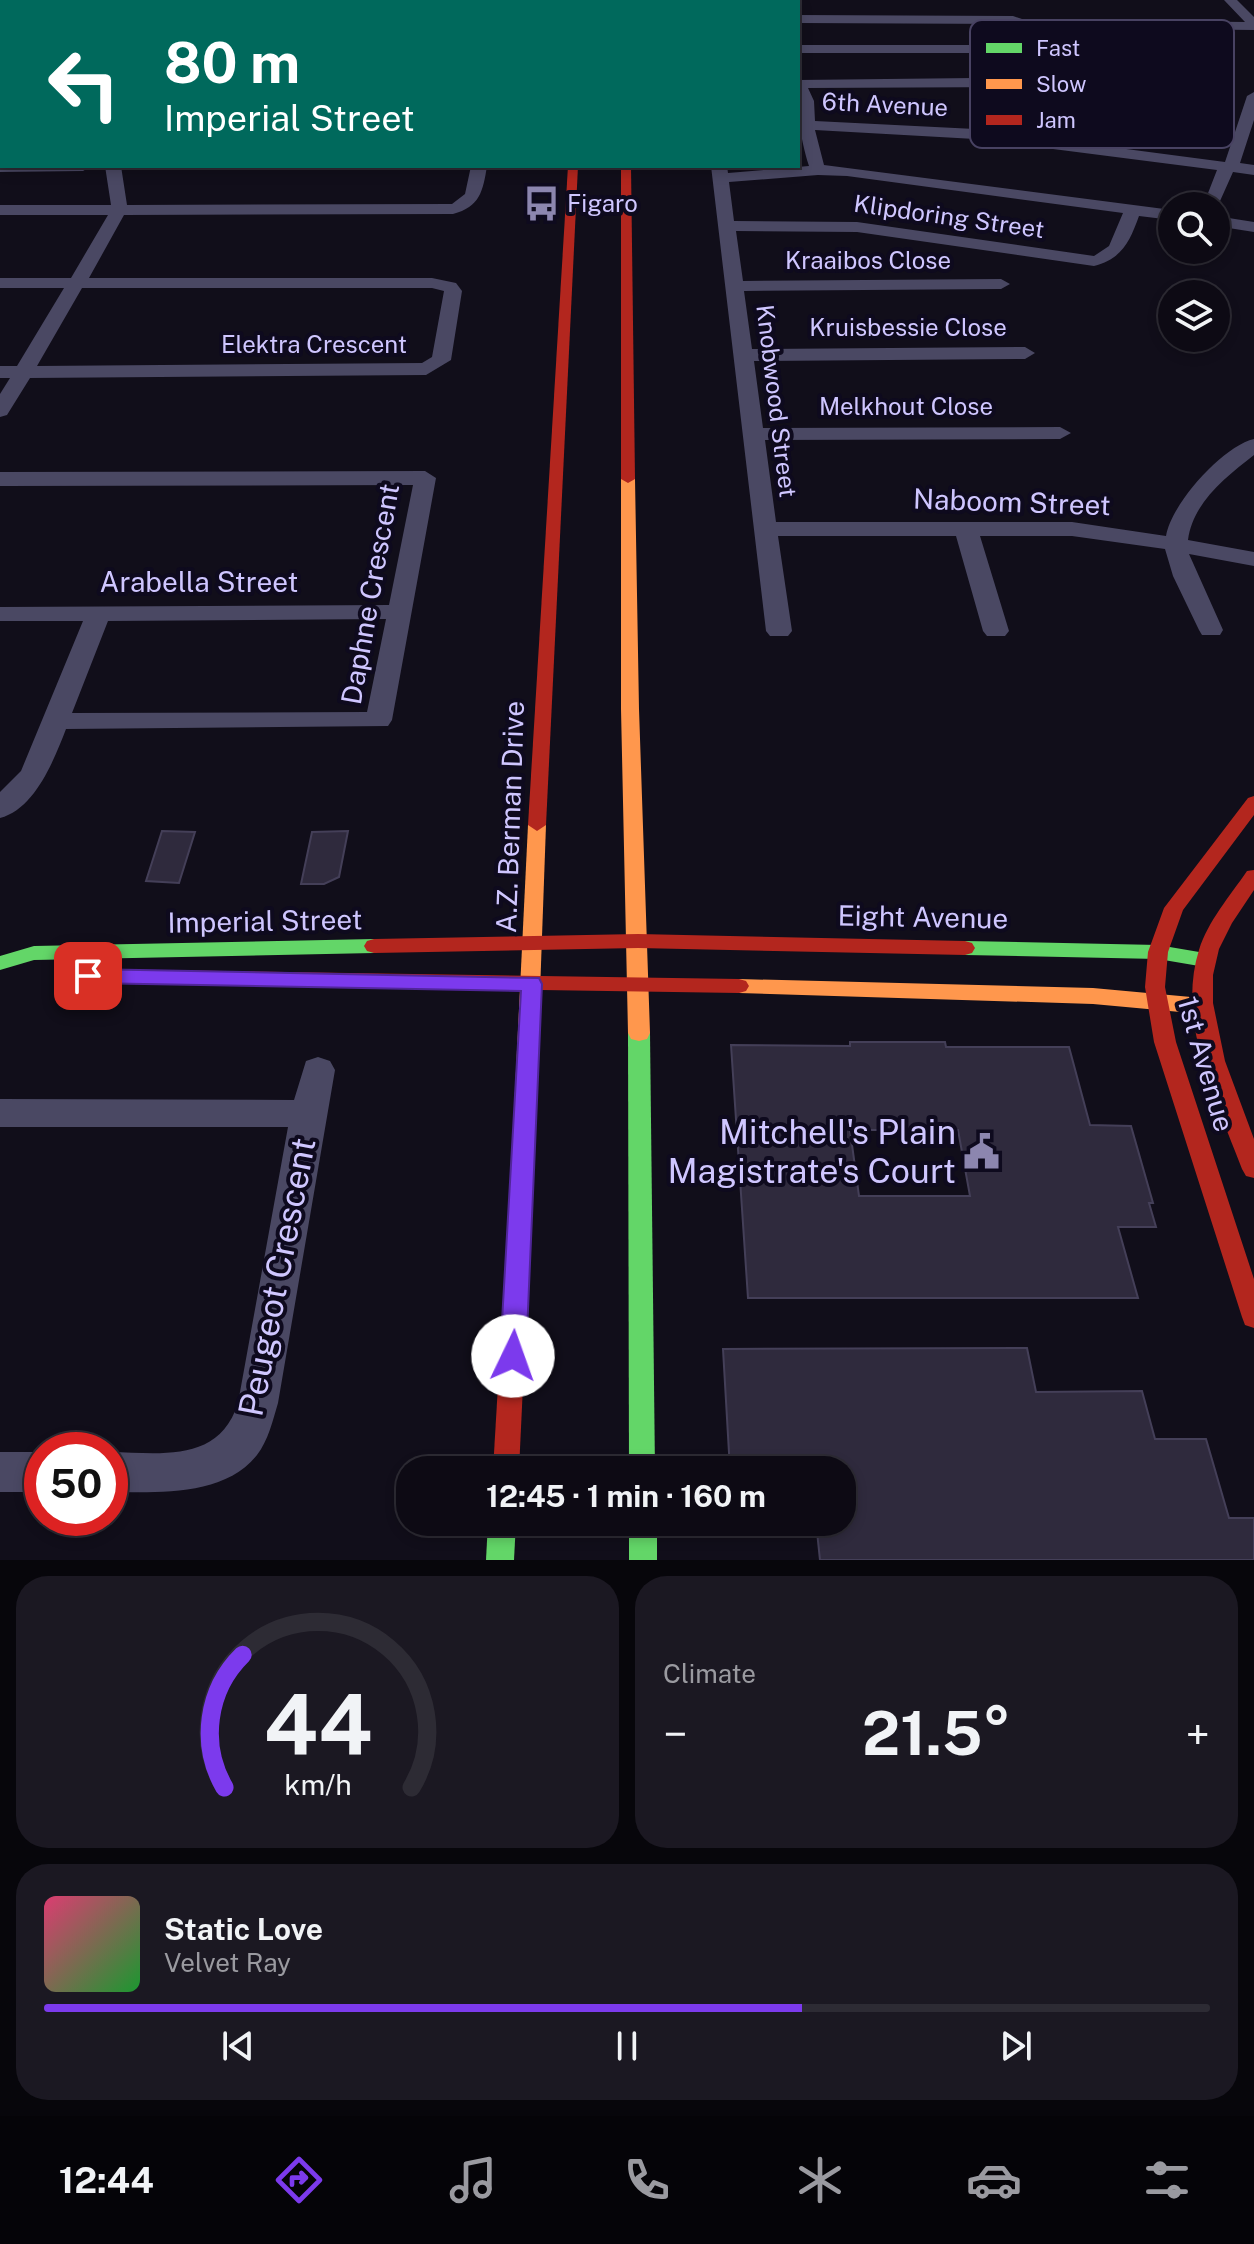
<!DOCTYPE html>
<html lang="en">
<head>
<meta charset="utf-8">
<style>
	body { margin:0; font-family:"Public Sans",sans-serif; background:#1b1822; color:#f1f3f6; height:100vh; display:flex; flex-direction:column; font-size:30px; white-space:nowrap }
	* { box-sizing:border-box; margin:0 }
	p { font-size:26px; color:#9a9aa0 }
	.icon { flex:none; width:44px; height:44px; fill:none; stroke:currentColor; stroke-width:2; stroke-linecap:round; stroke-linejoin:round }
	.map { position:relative; height:1560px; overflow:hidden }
	.drawer { display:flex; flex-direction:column; gap:16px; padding:16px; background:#07060b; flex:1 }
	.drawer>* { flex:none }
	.banner { position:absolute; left:0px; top:0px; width:800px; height:168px; box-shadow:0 4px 12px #0003,0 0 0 2px #2d2b34; background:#00695c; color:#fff; overflow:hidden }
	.fabs { position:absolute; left:1158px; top:192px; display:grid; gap:16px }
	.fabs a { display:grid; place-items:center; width:72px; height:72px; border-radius:50%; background:#0d0a14; box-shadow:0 4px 12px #0003,0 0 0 2px #2d2b34; font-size:40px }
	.speed { position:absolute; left:24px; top:1432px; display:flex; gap:16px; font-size:40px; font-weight:700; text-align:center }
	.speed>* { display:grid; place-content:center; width:104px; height:104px; border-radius:50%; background:#0d0a14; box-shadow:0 4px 12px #0003,0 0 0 2px #2d2b34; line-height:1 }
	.speed .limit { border:12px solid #d22; background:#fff; color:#111 }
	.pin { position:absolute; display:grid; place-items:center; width:68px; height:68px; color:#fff; margin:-34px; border-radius:16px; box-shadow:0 4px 12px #0006 }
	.me { position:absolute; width:88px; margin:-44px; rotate:3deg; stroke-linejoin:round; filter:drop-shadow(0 0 6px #0008) }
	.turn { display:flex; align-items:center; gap:28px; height:168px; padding:0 32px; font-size:36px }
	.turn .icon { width:104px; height:104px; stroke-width:2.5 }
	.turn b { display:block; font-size:56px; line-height:68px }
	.big { font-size:60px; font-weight:700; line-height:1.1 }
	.drawer .widget { flex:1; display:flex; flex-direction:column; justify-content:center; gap:12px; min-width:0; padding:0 28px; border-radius:32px; background:#1b1822 }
	.drawer .dial { align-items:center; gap:0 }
	.dial svg { height:208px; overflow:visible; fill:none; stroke:#2d2b34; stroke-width:7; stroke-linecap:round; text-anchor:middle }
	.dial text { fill:#f1f3f6; stroke:none }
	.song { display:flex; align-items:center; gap:24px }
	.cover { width:96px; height:96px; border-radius:12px; background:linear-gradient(135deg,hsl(340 70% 55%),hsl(130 70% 35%)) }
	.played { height:8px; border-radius:4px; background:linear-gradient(90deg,#7c3aed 65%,#2d2b34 65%) }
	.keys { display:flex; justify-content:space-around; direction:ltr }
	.heat { display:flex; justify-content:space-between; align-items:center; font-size:44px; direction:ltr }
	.drawer .tiles { flex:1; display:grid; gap:16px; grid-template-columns:1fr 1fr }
	.widget:last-child { grid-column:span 2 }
	.trip { position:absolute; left:396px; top:1456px; width:460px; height:80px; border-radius:32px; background:#0d0a14; box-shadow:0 4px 12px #0003,0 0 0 2px #2d2b34; font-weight:700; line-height:80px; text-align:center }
	.dock { display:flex; height:128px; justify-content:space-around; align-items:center; background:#050408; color:#9a9aa0 }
	.dock .icon { width:56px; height:56px }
	.dock .on { color:#7c3aed }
	.dock b { font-size:36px; color:#f1f3f6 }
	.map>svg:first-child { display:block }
	.building { fill:#2f2a3d; stroke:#443f58; stroke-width:2; fill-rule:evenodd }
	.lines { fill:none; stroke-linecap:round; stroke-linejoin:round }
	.street { fill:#4a4863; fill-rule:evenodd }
	.fast { fill:#63d668; fill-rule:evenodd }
	.slow { fill:#ff974d; fill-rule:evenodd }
	.jam { fill:#b3261e; fill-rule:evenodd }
	.route { fill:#7c3aed; stroke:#51269a; stroke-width:2 }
	.labels { text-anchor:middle; stroke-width:8; stroke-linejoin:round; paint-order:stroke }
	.far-street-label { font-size:24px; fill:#cfc6ff; stroke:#0e0a1e }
	.far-poi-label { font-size:24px; fill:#cfc6ff; stroke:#0e0a1e; text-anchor:start }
	.street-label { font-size:28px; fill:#cfc6ff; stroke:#0e0a1e }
	.near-poi-label { font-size:34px; fill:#cfc6ff; stroke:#0e0a1e; text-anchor:end }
	.near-street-label { font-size:34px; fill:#cfc6ff; stroke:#0e0a1e }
	.key { fill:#0e0a1e; stroke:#484262; stroke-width:2 }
	.key-label { font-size:22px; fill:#cfc6ff }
</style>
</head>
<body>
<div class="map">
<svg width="1254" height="1560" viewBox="0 0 1254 1560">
	<rect width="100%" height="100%" fill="#110e1a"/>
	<g class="building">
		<path d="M162,831L195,832L179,883L146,881Z"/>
		<path d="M348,831L339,877L324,884H301L312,832Z"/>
		<path d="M850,1042H945L946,1047H1069L1090,1125L1131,1126L1153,1203H1149L1156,1227H1118L1138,1298H748L731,1045L850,1046ZM850,1130H958L970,1196H859Z"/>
		<path d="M1027,1348L1036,1392L1142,1391L1155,1439H1206L1229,1518H1254V1560H820L816,1522H842V1470H730L723,1349Z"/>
	</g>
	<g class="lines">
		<g class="street">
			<path d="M492,0H509L510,2H493Z"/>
			<path d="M740,0H754L739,2Z"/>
			<path d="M1224,0H1237L1254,17V30L1163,29L1157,25L1163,21L1245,22Z"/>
			<path d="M798,15L1013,16L1028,21L1064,77L1059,85L1044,87L808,88L814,101L815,121L975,129L1225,162L1247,96L1254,92V120L1240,163L1254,165V175L1233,172L1216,210V206H1203L1217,170L975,139L815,130L824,165L1172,210V220L1139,216C1130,241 1122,259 1094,266L857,232L736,231L743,281L1001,279L1010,284L1001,289L744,291L752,349L1025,347L1035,353L1025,359L754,361L763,428L1060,427L1071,433L1060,439L765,440L776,522H1072L1166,536C1171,504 1223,446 1254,439V455C1226,477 1193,502 1188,540L1254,552V566L1189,554L1223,630L1220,635H1202L1199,630L1173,576L1165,549L1072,536H980L1009,631L1005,636H987L983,631L956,536H778L792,631L788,636H770L766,631L711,166H727L728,173L809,166C799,134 798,114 798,80L1050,77L1035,53H798V45H1030L1018,27L1011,24L798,23ZM818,175L847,176L1123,213L1109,246L1094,256L857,222L734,221L729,182Z"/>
			<path d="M0,162L2,166H91L83,171L0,172Z"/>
			<path d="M105,166H121L127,205L452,204L465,194L471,166H487C483,191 480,207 453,214L124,215L89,278H432L456,283L462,291L451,360L426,375L30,378L7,415L0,417V394L10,378H0V366H17L64,288H0V278H71L108,215H0V205H111ZM82,288H432L444,291L432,357L422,363L37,366Z"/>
			<path d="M1216,216L1254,222V232L1216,226Z"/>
			<path d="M425,471L436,478L392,720L388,726L66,729C54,760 35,809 0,818V792L21,771L83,621H0V607L389,605L413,485L0,486V472ZM386,619L367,712L72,713L108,621Z"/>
			<path d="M318,1057L330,1061L335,1070L278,1403C273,1420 268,1441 257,1455C224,1497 157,1492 110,1492V1452C162,1453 219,1463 238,1403L288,1127H0V1099L294,1100L306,1061Z"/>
			<rect x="0" y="1452" width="42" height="40"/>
		</g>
		<g class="fast">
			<rect x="623" y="0" width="8" height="2"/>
			<path d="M374,939L381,941L384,946L381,951L374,953L34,960L0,970V956L34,946Z"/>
			<path d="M965,941L1158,945L1205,953L1212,955L1215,960L1212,965L1205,967L1158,959L965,955L958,953L955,948L958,943Z"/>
			<path d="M639,1025L647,1027L650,1033L655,1470H629L628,1033L631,1027Z"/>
			<path d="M488,1522H516L514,1560H486Z"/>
			<rect x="629" y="1522" width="28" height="38"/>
		</g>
		<g class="slow">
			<rect x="576" y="0" width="8" height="2"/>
			<path d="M628,475L635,479L639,709L650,1033L647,1039L639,1041L631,1039L628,1033L621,709V479Z"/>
			<path d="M537,819L546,825L535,1132L532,1138L524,1141L516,1138L513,1132L528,825Z"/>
			<path d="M739,979L1093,988L1202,998L1209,1001L1212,1006L1209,1011L1202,1014L1093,1004L739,993L732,991L729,986L732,981Z"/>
		</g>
		<g class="jam">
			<path d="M568,166H578L546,825L537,831L528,825Z"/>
			<path d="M621,166H631L635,479L628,483L621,479Z"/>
			<path d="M1254,796V815L1183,910L1168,952L1165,987L1176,1042L1254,1279V1328L1245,1325L1242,1317L1154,1042L1145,987L1148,952L1164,908L1248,798Z"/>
			<path d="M1254,870V890L1232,923L1219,949L1213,975V1003L1225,1061L1254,1139V1178L1246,1176L1242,1169C1217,1102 1176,1023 1199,950C1208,921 1230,896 1247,871Z"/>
			<path d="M638,934L965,941L972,943L975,948L972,953L965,955L638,948L374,953L367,951L364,946L367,941L374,939Z"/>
			<path d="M159,970L739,979L746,981L749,986L746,991L739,993L159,984L152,982L149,977L152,972Z"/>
			<path d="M524,1123L532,1126L535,1132L519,1470H493L513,1132L516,1126Z"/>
		</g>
	</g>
	<path class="route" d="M88,969L539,978L542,984L526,1356L522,1364L513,1367L504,1364L500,1356L521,991L88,983L81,981L78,976L81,971Z"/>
	<defs>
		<symbol id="bus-bare" viewBox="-9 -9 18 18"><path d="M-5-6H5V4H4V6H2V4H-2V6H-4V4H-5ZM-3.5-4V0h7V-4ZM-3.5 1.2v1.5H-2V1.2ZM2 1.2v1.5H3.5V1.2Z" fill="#8c86af" stroke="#0e0a1e" stroke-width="2.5" paint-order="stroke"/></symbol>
		<symbol id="civic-bare" viewBox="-9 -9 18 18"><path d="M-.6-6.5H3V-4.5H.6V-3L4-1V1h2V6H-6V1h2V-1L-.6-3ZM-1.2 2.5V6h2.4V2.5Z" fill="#8c86af" stroke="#0e0a1e" stroke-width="2.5" paint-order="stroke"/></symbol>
	</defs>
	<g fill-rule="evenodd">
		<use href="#bus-bare" x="516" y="178" width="51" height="51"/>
		<use href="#civic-bare" x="956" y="1126" width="51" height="51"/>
	</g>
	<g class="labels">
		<g class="far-street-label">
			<text transform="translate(885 105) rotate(3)" y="8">6th Avenue</text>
			<text transform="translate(949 217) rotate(8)" y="8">Klipdoring Street</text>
			<text x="868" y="269">Kraaibos Close</text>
			<text x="908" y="336">Kruisbessie Close</text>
			<text x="314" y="353">Elektra Crescent</text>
			<text transform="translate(776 401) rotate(83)" y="8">Knobwood Street</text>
			<text x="906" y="415">Melkhout Close</text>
		</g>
		<g class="far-poi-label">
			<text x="567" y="212">Figaro</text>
		</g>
		<g class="street-label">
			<text transform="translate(1012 502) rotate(2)" y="10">Naboom Street</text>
			<text x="199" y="592">Arabella Street</text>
			<text transform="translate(370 594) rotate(-80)" y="10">Daphne Crescent</text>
			<text transform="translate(510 817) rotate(-88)" y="10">A.Z. Berman Drive</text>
			<text transform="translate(923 917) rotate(1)" y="10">Eight Avenue</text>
			<text transform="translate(265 921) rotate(-1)" y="10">Imperial Street</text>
			<text transform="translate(1206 1064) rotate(74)" y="10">1st Avenue</text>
		</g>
		<g class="near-poi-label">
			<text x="956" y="1144">Mitchell's Plain<tspan x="956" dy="39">Magistrate's Court</tspan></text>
		</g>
		<g class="near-street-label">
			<text transform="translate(277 1277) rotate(-79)" y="12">Peugeot Crescent</text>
		</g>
	</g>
	<rect x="970" y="20" width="264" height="128" rx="12" class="key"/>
	<rect x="986" y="43" width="36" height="10" fill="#63d668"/>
	<rect x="986" y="79" width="36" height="10" fill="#ff974d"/>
	<rect x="986" y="115" width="36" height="10" fill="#b3261e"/>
	<g class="key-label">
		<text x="1036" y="56">Fast</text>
		<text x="1036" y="92">Slow</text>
		<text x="1036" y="128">Jam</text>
	</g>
</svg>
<div class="fabs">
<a><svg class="icon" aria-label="search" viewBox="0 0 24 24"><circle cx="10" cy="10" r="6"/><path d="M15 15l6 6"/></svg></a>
<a><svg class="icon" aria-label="layers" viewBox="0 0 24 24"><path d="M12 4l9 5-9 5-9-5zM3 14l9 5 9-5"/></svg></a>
</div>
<div class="speed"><div class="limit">50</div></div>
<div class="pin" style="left:88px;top:976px;background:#d93025"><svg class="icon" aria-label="arrive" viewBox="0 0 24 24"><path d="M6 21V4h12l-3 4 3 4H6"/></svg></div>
<svg class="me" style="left:513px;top:1356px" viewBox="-20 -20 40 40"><circle r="19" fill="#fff"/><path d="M0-13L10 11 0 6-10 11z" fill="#7c3aed"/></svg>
<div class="trip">12:45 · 1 min · 160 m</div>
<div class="banner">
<div class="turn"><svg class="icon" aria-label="left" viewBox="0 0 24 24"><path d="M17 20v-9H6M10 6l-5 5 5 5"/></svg><div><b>80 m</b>Imperial Street</div></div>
</div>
</div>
<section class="drawer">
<div class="tiles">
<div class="widget dial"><svg viewBox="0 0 100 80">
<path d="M14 69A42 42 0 1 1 86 69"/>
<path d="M14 69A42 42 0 0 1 21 18" stroke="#7c3aed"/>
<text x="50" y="56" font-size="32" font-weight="700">44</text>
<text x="50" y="72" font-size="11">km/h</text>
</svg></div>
<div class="widget"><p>Climate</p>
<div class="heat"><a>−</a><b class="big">21.5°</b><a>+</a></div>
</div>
<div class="widget">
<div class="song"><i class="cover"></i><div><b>Static Love</b><p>Velvet Ray</p></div></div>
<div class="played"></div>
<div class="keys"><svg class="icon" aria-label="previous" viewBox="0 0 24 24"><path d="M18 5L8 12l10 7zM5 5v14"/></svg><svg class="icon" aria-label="pause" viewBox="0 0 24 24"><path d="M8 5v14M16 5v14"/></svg><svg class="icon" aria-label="next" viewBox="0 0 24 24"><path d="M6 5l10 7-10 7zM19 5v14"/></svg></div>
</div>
</div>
</section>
<nav class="dock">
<b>12:44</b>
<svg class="icon on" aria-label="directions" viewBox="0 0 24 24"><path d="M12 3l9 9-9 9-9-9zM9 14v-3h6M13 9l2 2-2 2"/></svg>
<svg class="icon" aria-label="music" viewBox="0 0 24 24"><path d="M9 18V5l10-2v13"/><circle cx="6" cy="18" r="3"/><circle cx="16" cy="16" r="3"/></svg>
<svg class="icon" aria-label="phone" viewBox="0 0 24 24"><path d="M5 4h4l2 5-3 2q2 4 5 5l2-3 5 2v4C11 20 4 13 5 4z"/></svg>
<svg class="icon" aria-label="climate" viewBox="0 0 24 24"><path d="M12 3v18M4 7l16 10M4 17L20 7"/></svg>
<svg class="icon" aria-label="car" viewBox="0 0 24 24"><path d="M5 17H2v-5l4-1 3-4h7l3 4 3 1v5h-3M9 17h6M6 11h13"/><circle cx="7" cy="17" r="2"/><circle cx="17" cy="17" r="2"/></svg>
<svg class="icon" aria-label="filters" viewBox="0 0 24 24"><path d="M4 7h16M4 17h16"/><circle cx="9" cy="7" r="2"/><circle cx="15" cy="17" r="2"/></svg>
</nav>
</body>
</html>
